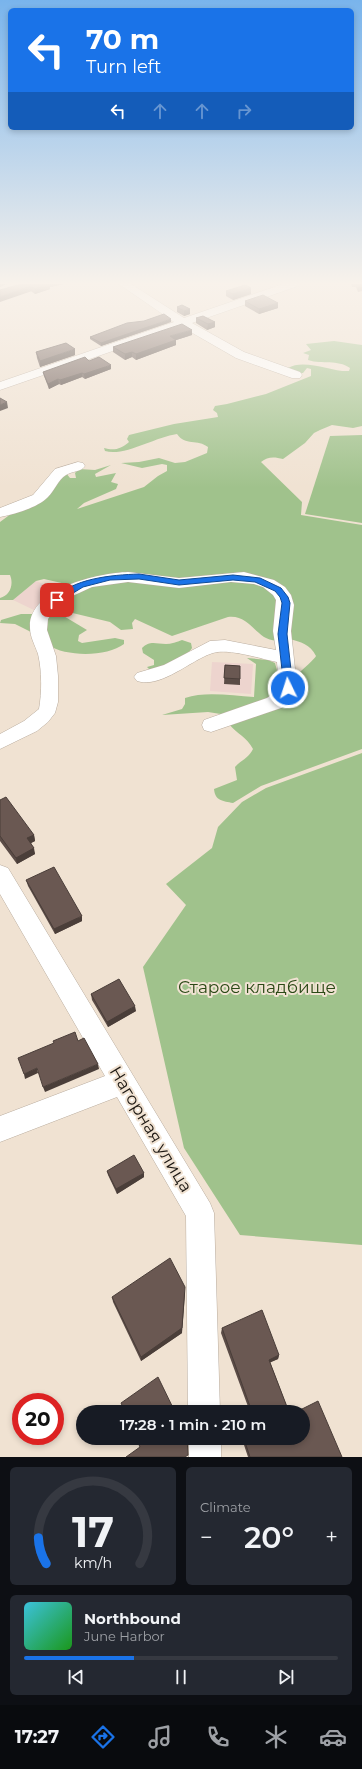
<!DOCTYPE html>
<html lang="en">
<head>
<meta charset="utf-8">
<style>
	body { margin:0; font-family:Montserrat,sans-serif; background:#242831; color:#f1f3f6; height:100vh; display:flex; flex-direction:column; font-size:15px; white-space:nowrap }
	* { box-sizing:border-box; margin:0 }
	p { font-size:13px; color:#9ea1a6 }
	.icon { flex:none; width:22px; height:22px; fill:none; stroke:currentColor; stroke-width:2; stroke-linecap:round; stroke-linejoin:round }
	.map { position:relative; height:1457px; overflow:hidden }
	.sheet { display:flex; flex-direction:column; gap:10px; padding:10px; background:#0d0f14; flex:1 }
	.sheet>* { flex:none }
	.hud { position:absolute; left:8px; top:8px; width:346px; height:122px; border-radius:6px; box-shadow:0 2px 6px #0003; background:#1a73e8; color:#fff; overflow:hidden }
	.speed { position:absolute; left:12px; top:1393px; display:flex; gap:8px; font-size:20px; font-weight:700; text-align:center }
	.speed>* { display:grid; place-content:center; width:52px; height:52px; border-radius:50%; background:#171b24; box-shadow:0 2px 6px #0003; line-height:1 }
	.speed .limit { border:6px solid #d22; background:#fff; color:#111 }
	.pin { position:absolute; display:grid; place-items:center; width:34px; height:34px; color:#fff; margin:-17px; border-radius:8px; box-shadow:0 2px 6px #0006 }
	.me { position:absolute; width:44px; margin:-22px; rotate:356deg; stroke-linejoin:round; filter:drop-shadow(0 0 3px #0008) }
	.turn { display:flex; align-items:center; gap:14px; height:84px; padding:0 12px; font-size:18px }
	.turn .icon { width:52px; height:52px; stroke-width:2.5 }
	.turn b { display:block; font-size:28px; line-height:34px }
	.lanes { display:flex; align-items:center; height:38px; padding:0 12px; background:#0003; justify-content:center; gap:20px; direction:ltr }
	.lanes .off { opacity:.35 }
	.big { font-size:30px; font-weight:600; line-height:1.1 }
	.sheet .card { flex:1; display:flex; flex-direction:column; justify-content:center; gap:6px; min-width:0; padding:0 14px; border-radius:6px; background:#242831 }
	.sheet .dial { align-items:center; gap:0 }
	.dial svg { height:104px; overflow:visible; fill:none; stroke:#363941; stroke-width:7; stroke-linecap:round; text-anchor:middle }
	.dial text { fill:#f1f3f6; stroke:none }
	.song { display:flex; align-items:center; gap:12px }
	.cover { width:48px; height:48px; border-radius:6px; background:linear-gradient(135deg,hsl(190 70% 55%),hsl(120 70% 35%)) }
	.played { height:4px; border-radius:2px; background:linear-gradient(90deg,#1a73e8 35%,#363941 35%) }
	.keys { display:flex; justify-content:space-around; direction:ltr }
	.heat { display:flex; justify-content:space-between; align-items:center; font-size:22px; direction:ltr }
	.sheet .tiles { flex:1; display:grid; gap:10px; grid-template-columns:1fr 1fr }
	.card:last-child { grid-column:span 2 }
	.trip { position:absolute; left:76px; top:1405px; width:234px; height:40px; border-radius:20px; background:#171b24; box-shadow:0 2px 6px #0003; font-weight:600; line-height:40px; text-align:center }
	.tabs { display:flex; height:64px; justify-content:space-around; align-items:center; background:#090b0e; color:#9ea1a6 }
	.tabs .icon { width:28px; height:28px }
	.tabs .on { color:#1a73e8 }
	.tabs b { font-size:18px; color:#f1f3f6 }
	.map>svg:first-child { display:block }
	.industrial { fill:#edd4ce }
	.green { fill:#a0c28c }
	.lines { fill:none; stroke-linecap:round; stroke-linejoin:round }
	.minor-casing { stroke:#b9ac9e; stroke-width:1 }
	.minor { fill:#fff; fill-rule:evenodd }
	.wall { fill:#5b4c47 }
	.shaded-wall { fill:#4a3e39 }
	.building { fill:#6a5852; stroke:#4a3e39 }
	.route { fill:#1a73e8; stroke:#114b97 }
	.labels { text-anchor:middle; stroke-width:4; stroke-linejoin:round; paint-order:stroke }
	.near-park-label { font-size:17px; fill:#2b4916; stroke:#f0e2d2 }
	.near-street-label { font-size:17px; fill:#1c1712; stroke:#f0e2d2 }
</style>
</head>
<body>
<div class="map">
<svg width="362" height="1457" viewBox="0 0 362 1457">
	<rect width="100%" height="100%" fill="#f0e2d2"/>
	<g class="industrial">
		<path d="M36,581L60,591L36,611L13,600Z"/>
		<path d="M212,662L253,664L251,694L210,691Z"/>
	</g>
	<g class="green">
		<path d="M334,341L362,345V426L353,428L332,425L320,430L314,433L305,443L283,459C275,457 268,456 261,462L302,502L301,515L362,525V749L261,786L233,803C223,801 215,801 214,789L237,780L235,767C241,760 249,758 253,749C247,737 237,734 229,724C234,722 241,720 246,718C252,715 314,661 316,656C310,644 301,642 289,639L277,585L187,579L131,573L77,584H66L44,579L36,581L13,600H0V598C10,595 14,585 10,575H0V522L66,473L70,478H76L75,473L79,469L95,470L111,465L95,474L96,477L116,473L111,482L118,484L116,489L84,503L77,509L144,487L158,476L167,471V465L162,464L142,468L121,463L139,462L159,458L175,463L185,462L207,453L208,447C198,439 185,446 177,434C155,437 124,457 105,451L104,448C114,451 121,449 129,442L127,439L129,435L174,424L218,417L217,413L213,410L215,406L227,404L266,394L311,376V369L307,368L303,373H298L288,368C304,358 332,372 349,371L350,368C337,359 323,365 308,360L309,355L303,353L311,350L306,344Z"/>
		<path d="M362,435V523L305,514L330,436Z"/>
		<path d="M240,581L261,585L278,598L276,641C272,640 267,639 264,637C251,628 245,615 228,617L172,636L135,619L132,623L133,629L121,630L110,622L60,610L62,615L87,630L79,635L78,641L82,643L115,638L124,640V644C107,657 66,657 48,645L43,621L55,605L73,594L81,590L112,582Z"/>
		<path d="M21,614H34L33,633L15,624L0,623L1,620Z"/>
		<path d="M182,640L191,643L192,648C187,657 160,667 150,670L147,667L154,665V660L143,653L142,648C150,640 156,644 166,644C171,644 177,642 182,640Z"/>
		<path d="M247,658L268,660L275,663L278,674L282,677L279,695L227,715L208,712L162,715L182,709L185,704V698C206,691 232,696 254,697L256,664Z"/>
		<path d="M362,753V1245L240,1235L184,1148L143,967L186,905L166,884L212,848L218,827L242,802L266,788Z"/>
	</g>
	<g class="lines">
		<defs>
			<g id="minor">
				<path d="M119,284H131L184,318L283,284H299L298,286L192,323L244,352L300,372L302,375L300,378H292L236,358L182,327L0,390V382L174,322Z"/>
				<path d="M78,462L83,463L85,466C81,472 72,471 66,475C58,480 55,490 48,497C37,508 15,514 0,517V508L33,495L55,469Z"/>
				<path d="M128,572L179,578L244,572L274,580L285,587L291,595L294,605L291,631L297,688L288,703L281,708L211,732L204,730L202,725L204,720L267,698C283,688 278,679 277,662C262,659 228,648 213,653C192,659 161,689 137,681L134,677L137,673L164,665L210,641L225,640L276,650L273,631L276,600L273,595L263,587L254,584L231,582L179,588L128,582L92,587L66,599L56,607L48,619L47,630L56,656L58,676V702L55,713L48,722L37,731L0,749V734L24,721L39,709C42,692 42,671 38,654C35,645 30,637 30,628C28,588 99,573 128,572Z"/>
				<path d="M0,865L8,868L210,1203L214,1213L220,1412H188L186,1216L117,1097L0,1142V1116L105,1076L0,894Z"/>
				<rect x="189" y="1438" width="32" height="19"/>
			</g>
		</defs>
		<use href="#minor" class="minor-casing"/>
		<use href="#minor" class="minor"/>
	</g>
	<g class="wall">
		<path d="M21,284H64L50,287V289L35,294Z"/>
		<path d="M351,284H362V291L358,292L356,287H352Z"/>
		<path d="M226,291L251,294L233,300L226,296Z"/>
		<path d="M245,301L278,303V308L259,314L245,306Z"/>
		<path d="M177,307L190,314L184,316L177,312Z"/>
		<path d="M196,318L215,322V327L207,330L196,323Z"/>
		<path d="M171,322L101,346L90,339V337Z"/>
		<path d="M192,335L176,340V345L136,360L132,357L125,360L113,352V347Z"/>
		<path d="M36,352L75,355L40,367L37,358Z"/>
		<path d="M89,361L111,369L85,379L82,377L61,385L59,384L49,389L44,376L43,372Z"/>
		<path d="M225,665L240,666V685L224,684Z"/>
		<path d="M0,800L34,835L35,841L31,843L35,854L17,864L0,841Z"/>
		<path d="M26,880L82,921L55,934L28,886Z"/>
		<path d="M91,994L136,1011L108,1027L92,1000Z"/>
		<path d="M107,1171L144,1177L117,1194L108,1175Z"/>
		<path d="M112,1297L182,1333L141,1361L113,1302Z"/>
		<path d="M222,1328L279,1355L278,1359L270,1362L289,1412H250L221,1333Z"/>
		<path d="M244,1439L342,1457H248L243,1442Z"/>
	</g>
	<g class="shaded-wall">
		<path d="M0,284H7L0,287Z"/>
		<path d="M47,284H64L50,287V289L35,294V289Z"/>
		<path d="M31,286L32,291L0,302V297Z"/>
		<path d="M251,288V294L233,300V294Z"/>
		<path d="M278,303V308L259,314V309Z"/>
		<path d="M190,309V314L184,316V311Z"/>
		<path d="M171,319V322L101,346V343Z"/>
		<path d="M215,322V327L207,330L208,324Z"/>
		<path d="M192,330V335L170,342V336Z"/>
		<path d="M176,340V345L136,360V354Z"/>
		<path d="M75,349V355L40,367V361Z"/>
		<path d="M132,352V357L125,360V354Z"/>
		<path d="M111,365V369L85,379L84,374Z"/>
		<path d="M82,373V377L61,385L60,380Z"/>
		<path d="M58,379L59,384L49,389L48,384Z"/>
		<path d="M7,402L8,408L0,411V405Z"/>
		<path d="M34,835L35,841L29,844L27,838Z"/>
		<path d="M34,848L35,854L17,864L16,858Z"/>
		<path d="M82,916V921L55,934L54,929Z"/>
		<path d="M135,1006L136,1011L108,1027L107,1022Z"/>
		<path d="M98,1064L99,1069L45,1092L43,1087Z"/>
		<path d="M37,1068L38,1073L25,1079L24,1074Z"/>
		<path d="M144,1173V1177L117,1194L116,1189Z"/>
		<path d="M185,1292L182,1333L141,1361V1357Z"/>
		<path d="M279,1355L278,1359L267,1364L269,1360Z"/>
	</g>
	<g class="building">
		<path d="M21,284H49L35,289L31,286L0,297V290Z"/>
		<path d="M357,284H362V287H358Z"/>
		<path d="M245,285L251,288L233,294L226,291Z"/>
		<path d="M263,295L278,303L259,309L245,301Z"/>
		<path d="M182,305L190,309L184,311L177,307Z"/>
		<path d="M164,314L171,319L101,343L90,337L127,323L144,321Z"/>
		<path d="M203,316L215,322L208,324L196,318Z"/>
		<path d="M182,324L192,330L170,336L176,340L136,354L132,352L125,354L113,347Z"/>
		<path d="M66,343L75,349L40,361L36,352Z"/>
		<path d="M85,357L89,361L99,357L111,365L84,374L82,373L60,380L58,379L48,384L43,372Z"/>
		<path d="M0,398L7,402L0,405Z"/>
		<path d="M225,665L240,666V679L224,678Z"/>
		<path d="M6,797L34,835L27,838L34,848L16,858L0,836V800Z"/>
		<path d="M54,867L82,916L54,929L26,880Z"/>
		<path d="M119,979L135,1006L107,1022L91,994Z"/>
		<path d="M75,1032L78,1041L84,1038L98,1064L43,1087L37,1068L24,1074L18,1058L54,1043L53,1041Z"/>
		<path d="M134,1155L144,1173L116,1189L107,1171Z"/>
		<path d="M170,1258L185,1287L182,1328L141,1357L112,1297Z"/>
		<path d="M262,1310L279,1355L269,1360L289,1412H252L222,1328Z"/>
		<path d="M158,1377L175,1412H125L121,1403Z"/>
		<path d="M318,1401L342,1457H250L244,1439L246,1438H303V1412H296Z"/>
		<path d="M136,1438H187L188,1455L185,1457H126L140,1447Z"/>
	</g>
	<linearGradient id="sky" x2="0" y2="1"><stop stop-color="#79b4ec"/><stop offset="0.58" stop-color="#f8f2eb"/><stop offset="1" stop-color="#f8f2eb" stop-opacity="0"/></linearGradient>
	<rect width="362" height="488" fill="url(#sky)"/>
	<path class="route" d="M139,574L179,580L233,575L260,578L281,588L288,597L290,603L287,634L293,688L292,690H285L284,688L278,634L282,603L280,597L275,591L255,582L233,580L179,585L139,579L110,580L83,587L60,601L57,602L53,600C72,578 112,575 139,574Z"/>
	<g class="labels">
		<g class="near-park-label">
			<text x="257" y="993">Старое кладбище</text>
		</g>
		<g class="near-street-label">
			<text transform="translate(151 1129) rotate(59)" y="6">Нагорная улица</text>
		</g>
	</g>
</svg>
<div class="speed"><div class="limit">20</div></div>
<div class="pin" style="left:57px;top:600px;background:#d93025"><svg class="icon" aria-label="arrive" viewBox="0 0 24 24"><path d="M6 21V4h12l-3 4 3 4H6"/></svg></div>
<svg class="me" style="left:288px;top:688px" viewBox="-20 -20 40 40"><circle r="17" fill="#1a73e8" stroke="#fff" stroke-width="3"/><path d="M0-11L8 9 0 5-8 9z" fill="#fff"/></svg>
<div class="trip">17:28 · 1 min · 210 m</div>
<div class="hud">
<div class="turn"><svg class="icon" aria-label="left" viewBox="0 0 24 24"><path d="M17 20v-9H6M10 6l-5 5 5 5"/></svg><div><b>70 m</b>Turn left</div></div>
<div class="lanes"><svg class="icon" aria-label="left" viewBox="0 0 24 24"><path d="M17 20v-9H6M10 6l-5 5 5 5"/></svg><svg class="icon off" aria-label="ahead" viewBox="0 0 24 24"><path d="M12 20V5M6 11l6-6 6 6"/></svg><svg class="icon off" aria-label="ahead" viewBox="0 0 24 24"><path d="M12 20V5M6 11l6-6 6 6"/></svg><svg class="icon off" aria-label="right" viewBox="0 0 24 24"><path d="M7 20v-9h11M14 6l5 5-5 5"/></svg></div>
</div>
</div>
<section class="sheet">
<div class="tiles">
<div class="card dial"><svg viewBox="0 0 100 80">
<path d="M14 69A42 42 0 1 1 86 69"/>
<path d="M14 69A42 42 0 0 1 8 49" stroke="#1a73e8"/>
<text x="50" y="56" font-size="32" font-weight="700">17</text>
<text x="50" y="72" font-size="11">km/h</text>
</svg></div>
<div class="card"><p>Climate</p>
<div class="heat"><a>−</a><b class="big">20°</b><a>+</a></div>
</div>
<div class="card">
<div class="song"><i class="cover"></i><div><b>Northbound</b><p>June Harbor</p></div></div>
<div class="played"></div>
<div class="keys"><svg class="icon" aria-label="previous" viewBox="0 0 24 24"><path d="M18 5L8 12l10 7zM5 5v14"/></svg><svg class="icon" aria-label="pause" viewBox="0 0 24 24"><path d="M8 5v14M16 5v14"/></svg><svg class="icon" aria-label="next" viewBox="0 0 24 24"><path d="M6 5l10 7-10 7zM19 5v14"/></svg></div>
</div>
</div>
</section>
<nav class="tabs">
<b>17:27</b>
<svg class="icon on" aria-label="directions" viewBox="0 0 24 24"><path d="M12 3l9 9-9 9-9-9zM9 14v-3h6M13 9l2 2-2 2"/></svg>
<svg class="icon" aria-label="music" viewBox="0 0 24 24"><path d="M9 18V5l10-2v13"/><circle cx="6" cy="18" r="3"/><circle cx="16" cy="16" r="3"/></svg>
<svg class="icon" aria-label="phone" viewBox="0 0 24 24"><path d="M5 4h4l2 5-3 2q2 4 5 5l2-3 5 2v4C11 20 4 13 5 4z"/></svg>
<svg class="icon" aria-label="climate" viewBox="0 0 24 24"><path d="M12 3v18M4 7l16 10M4 17L20 7"/></svg>
<svg class="icon" aria-label="car" viewBox="0 0 24 24"><path d="M5 17H2v-5l4-1 3-4h7l3 4 3 1v5h-3M9 17h6M6 11h13"/><circle cx="7" cy="17" r="2"/><circle cx="17" cy="17" r="2"/></svg>
</nav>
</body>
</html>
